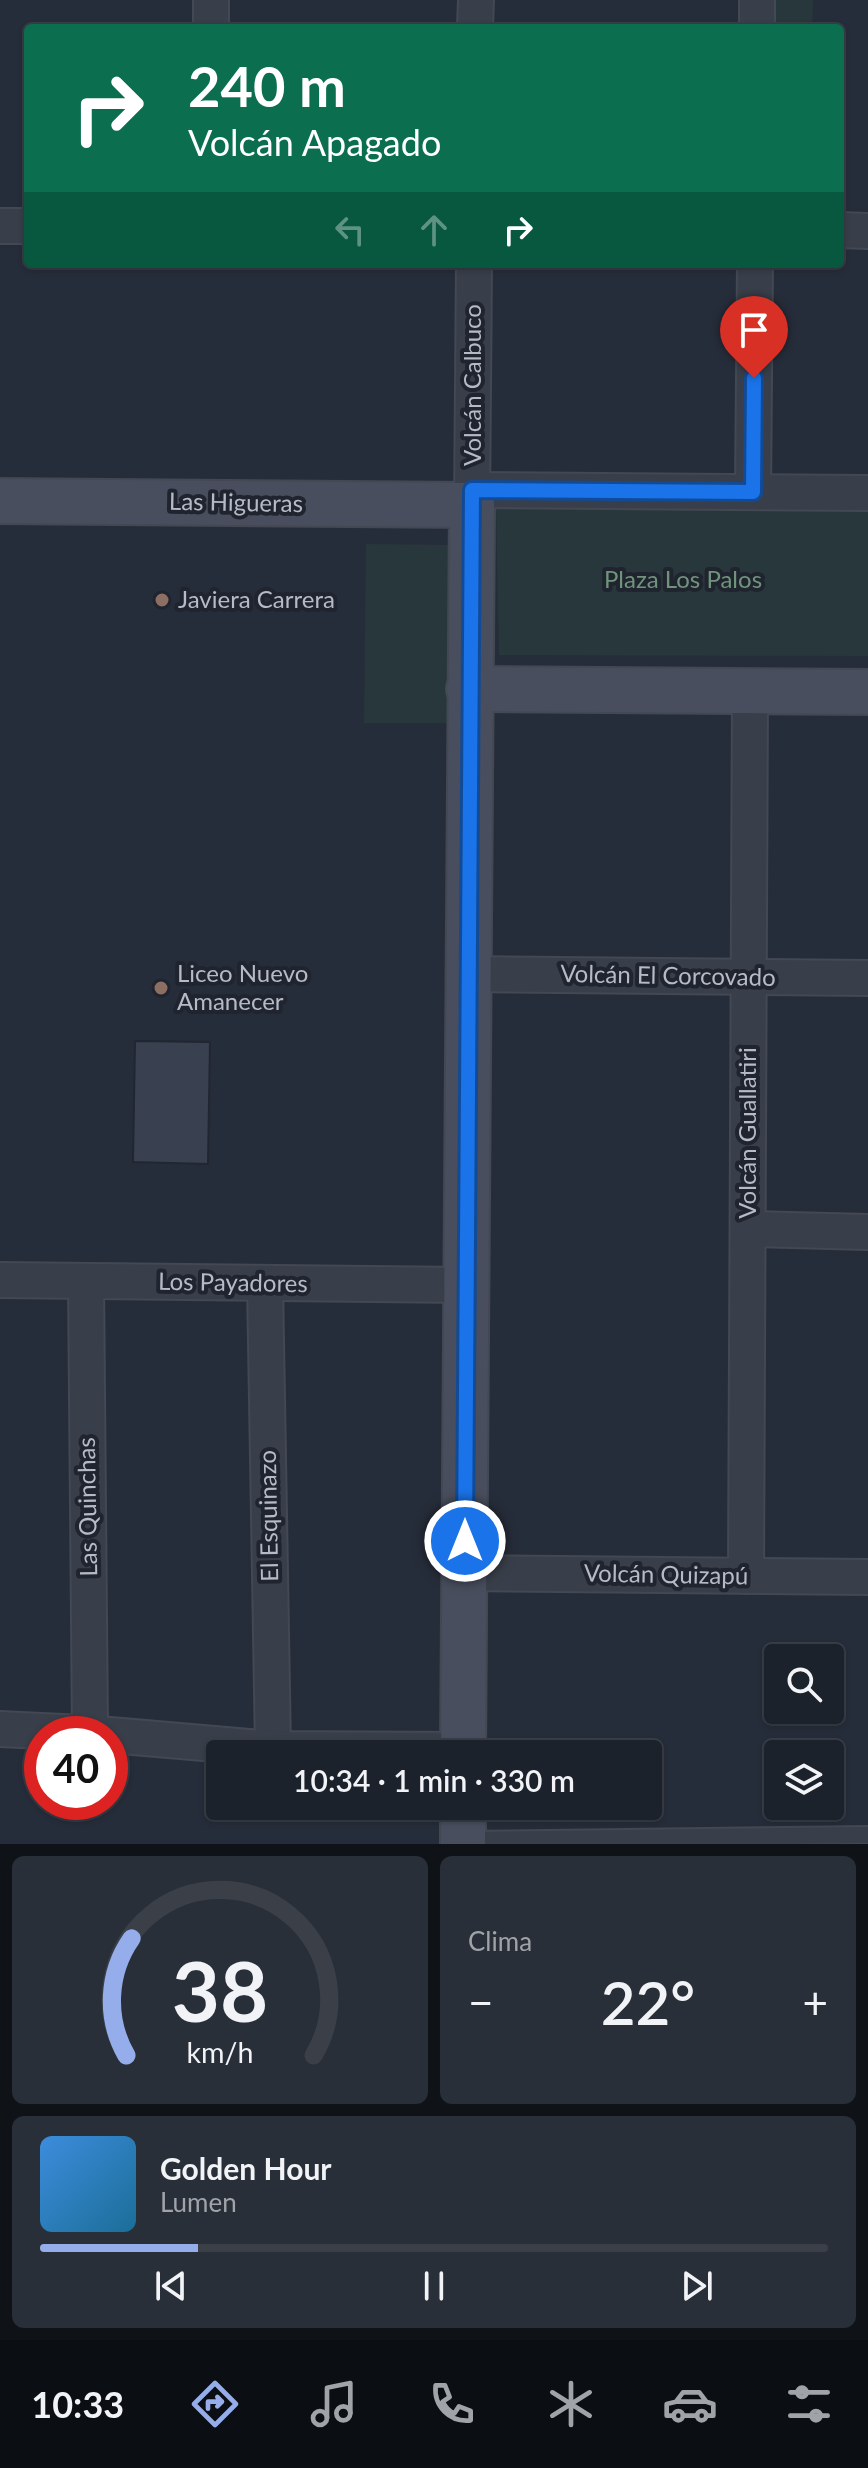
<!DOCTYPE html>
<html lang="es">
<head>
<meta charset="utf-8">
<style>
	body { margin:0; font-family:Lato,sans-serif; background:#292f38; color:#f1f3f6; height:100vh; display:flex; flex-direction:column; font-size:30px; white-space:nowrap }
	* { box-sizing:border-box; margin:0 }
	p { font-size:26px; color:#a0a4a9 }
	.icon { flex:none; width:44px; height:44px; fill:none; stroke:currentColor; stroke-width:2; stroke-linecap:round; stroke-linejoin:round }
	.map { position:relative; height:1844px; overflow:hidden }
	.details { display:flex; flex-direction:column; gap:12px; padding:12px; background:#0f1318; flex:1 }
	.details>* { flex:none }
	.banner { position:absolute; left:24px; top:24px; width:820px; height:244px; border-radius:8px; box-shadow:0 2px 6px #0004,0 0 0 2px #3a3f48; background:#0b6e4f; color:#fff; overflow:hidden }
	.controls { position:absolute; left:764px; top:1644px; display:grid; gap:16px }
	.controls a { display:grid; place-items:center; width:80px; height:80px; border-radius:8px; background:#1c222c; box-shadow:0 2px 6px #0004,0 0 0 2px #3a3f48; font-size:40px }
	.speed { position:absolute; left:24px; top:1716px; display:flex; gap:16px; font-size:40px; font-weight:700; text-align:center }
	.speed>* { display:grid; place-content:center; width:104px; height:104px; border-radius:50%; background:#1c222c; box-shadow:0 2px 6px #0004,0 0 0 2px #3a3f48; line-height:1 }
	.speed .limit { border:12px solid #d22; background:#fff; color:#111 }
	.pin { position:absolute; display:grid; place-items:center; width:68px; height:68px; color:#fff; margin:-82px -34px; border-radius:50% 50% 50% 0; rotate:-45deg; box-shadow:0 0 8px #0007 }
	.pin .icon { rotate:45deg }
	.me { position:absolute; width:88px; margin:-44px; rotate:0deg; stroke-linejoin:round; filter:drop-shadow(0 0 6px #0008) }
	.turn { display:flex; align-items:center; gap:28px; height:168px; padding:0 32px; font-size:36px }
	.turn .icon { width:104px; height:104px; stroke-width:2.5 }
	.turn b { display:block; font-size:56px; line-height:68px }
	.lanes { display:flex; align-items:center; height:76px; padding:0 32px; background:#0003; justify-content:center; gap:40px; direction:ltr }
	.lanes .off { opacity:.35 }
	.big { font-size:60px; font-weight:600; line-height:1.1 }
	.details .widget { flex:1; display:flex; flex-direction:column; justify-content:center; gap:12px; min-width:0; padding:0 28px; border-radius:12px; background:#292f38 }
	.details .dial { align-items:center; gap:0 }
	.dial svg { height:208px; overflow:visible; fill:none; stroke:#3a3f48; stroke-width:7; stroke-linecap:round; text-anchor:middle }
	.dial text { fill:#f1f3f6; stroke:none }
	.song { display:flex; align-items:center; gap:24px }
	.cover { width:96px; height:96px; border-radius:12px; background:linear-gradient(135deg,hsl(210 70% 55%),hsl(200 70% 35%)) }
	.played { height:8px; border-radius:4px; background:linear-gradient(90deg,#95aeeb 20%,#3a3f48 20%) }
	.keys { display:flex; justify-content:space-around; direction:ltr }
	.heat { display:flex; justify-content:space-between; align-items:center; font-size:44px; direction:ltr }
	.details .tiles { flex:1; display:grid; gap:12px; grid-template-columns:1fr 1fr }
	.widget:last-child { grid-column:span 2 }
	.trip { position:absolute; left:206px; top:1740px; width:456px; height:80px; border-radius:8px; background:#1c222c; box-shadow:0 2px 6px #0004,0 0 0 2px #3a3f48; font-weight:600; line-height:80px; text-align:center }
	.dock { display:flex; height:128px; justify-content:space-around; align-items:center; background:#0b0e12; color:#a0a4a9 }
	.dock .icon { width:56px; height:56px }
	.dock .on { color:#95aeeb }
	.dock b { font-size:36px; color:#f1f3f6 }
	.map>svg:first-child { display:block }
	.green { fill:#28373b }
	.building { fill:#394050; stroke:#212631; stroke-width:2 }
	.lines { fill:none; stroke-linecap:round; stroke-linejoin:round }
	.lane-casing { stroke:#434853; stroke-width:20 }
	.street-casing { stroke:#434853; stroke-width:38 }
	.secondary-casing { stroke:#434853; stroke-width:48 }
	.lane { stroke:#393f4a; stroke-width:16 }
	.street { stroke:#393f4a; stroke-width:34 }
	.secondary { stroke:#484e5d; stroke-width:44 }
	.route-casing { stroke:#114b97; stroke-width:20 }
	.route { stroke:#1a73e8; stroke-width:14 }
	.education-dot { fill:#8d6e63; stroke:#1f242f; stroke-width:3 }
	.labels { text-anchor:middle; stroke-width:8; stroke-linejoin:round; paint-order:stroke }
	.street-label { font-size:24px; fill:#b5bac6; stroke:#1f242f }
	.park-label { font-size:24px; fill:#6f947b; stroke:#1f242f }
	.poi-label { font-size:24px; fill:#b5bac6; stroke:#1f242f; text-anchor:start }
</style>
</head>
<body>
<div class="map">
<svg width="868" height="1844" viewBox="0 0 868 1844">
	<rect width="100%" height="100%" fill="#262d3a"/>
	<g class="green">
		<path d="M775,0H813L812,28H768L769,4Z"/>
		<path d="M496,504H868V656L499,655Z"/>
		<path d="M366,544L449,545L450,723H364Z"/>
	</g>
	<path class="building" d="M135,1041L210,1042L208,1164L133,1162Z"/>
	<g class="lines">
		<defs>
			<path id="lane" d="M466,1840L868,1835"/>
			<g id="street">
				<path d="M211,28V0"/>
				<path d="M475,28L476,0"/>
				<path d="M757,28V0"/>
				<path d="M0,226H28"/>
				<path d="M840,230L868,231"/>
				<path d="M472,490L868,493"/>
				<path d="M753,492L755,264"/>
				<path d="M472,505L474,264"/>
				<path d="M468,974L868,978"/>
				<path d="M748,1229L868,1232"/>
				<path d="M0,1280L466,1285"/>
				<path d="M86,1281L90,1733"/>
				<path d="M265,1283L273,1749"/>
				<path d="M464,1573L868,1577"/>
				<path d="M746,1576L750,691"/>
				<path d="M0,1729L104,1734"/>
				<path d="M110,1735L273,1749L463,1750"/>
			</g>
			<g id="secondary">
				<path d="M0,501L472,505L463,1754"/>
				<path d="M469,689L868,692"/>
				<path d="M463,1844V1806"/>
			</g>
		</defs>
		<use href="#lane" class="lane-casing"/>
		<use href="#street" class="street-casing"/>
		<use href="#secondary" class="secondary-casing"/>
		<use href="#lane" class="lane"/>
		<use href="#street" class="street"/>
		<use href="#secondary" class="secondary"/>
	</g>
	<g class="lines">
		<defs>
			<path id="route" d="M465,1541L472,490L753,492L754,378"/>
		</defs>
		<use href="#route" class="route-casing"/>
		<use href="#route" class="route"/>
	</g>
	<g class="education-dot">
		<circle cx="162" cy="600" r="8"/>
		<circle cx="161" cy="988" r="8"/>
	</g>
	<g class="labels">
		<g class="street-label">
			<text transform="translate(473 385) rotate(-90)" y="8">Volcán Calbuco</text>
			<text transform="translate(236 503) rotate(1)" y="8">Las Higueras</text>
			<text transform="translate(668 976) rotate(1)" y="8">Volcán El Corcovado</text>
			<text transform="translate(748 1133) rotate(-90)" y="8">Volcán Guallatiri</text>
			<text transform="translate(233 1283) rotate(1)" y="8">Los Payadores</text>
			<text transform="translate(88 1507) rotate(-91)" y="8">Las Quinchas</text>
			<text transform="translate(269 1516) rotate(-91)" y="8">El Esquinazo</text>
			<text transform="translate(666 1575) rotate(1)" y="8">Volcán Quizapú</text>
		</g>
		<g class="park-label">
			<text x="683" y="588">Plaza Los Palos</text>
		</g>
		<g class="poi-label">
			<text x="178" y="608">Javiera Carrera</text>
			<text x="177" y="982">Liceo Nuevo<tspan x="177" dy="28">Amanecer</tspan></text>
		</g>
	</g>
</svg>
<div class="controls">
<a><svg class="icon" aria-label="search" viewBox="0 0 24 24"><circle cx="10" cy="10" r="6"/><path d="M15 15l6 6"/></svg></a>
<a><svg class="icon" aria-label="layers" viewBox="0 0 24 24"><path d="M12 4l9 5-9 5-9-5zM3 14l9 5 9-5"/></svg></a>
</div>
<div class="speed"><div class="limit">40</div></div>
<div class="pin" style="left:754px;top:378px;background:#d93025"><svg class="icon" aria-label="arrive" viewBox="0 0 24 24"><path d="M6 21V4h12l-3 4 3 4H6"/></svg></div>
<svg class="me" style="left:465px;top:1541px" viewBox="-20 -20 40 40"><circle r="17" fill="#1a73e8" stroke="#fff" stroke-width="3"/><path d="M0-11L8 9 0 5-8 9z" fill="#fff"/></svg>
<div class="trip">10:34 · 1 min · 330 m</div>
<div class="banner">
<div class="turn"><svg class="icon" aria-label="right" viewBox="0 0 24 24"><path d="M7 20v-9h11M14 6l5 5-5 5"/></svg><div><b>240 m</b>Volcán Apagado</div></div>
<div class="lanes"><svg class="icon off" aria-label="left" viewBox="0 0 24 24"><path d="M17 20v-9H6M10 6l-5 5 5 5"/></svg><svg class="icon off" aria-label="ahead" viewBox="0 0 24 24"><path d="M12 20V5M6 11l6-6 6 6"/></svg><svg class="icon" aria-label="right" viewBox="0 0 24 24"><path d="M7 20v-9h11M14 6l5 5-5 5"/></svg></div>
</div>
</div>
<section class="details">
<div class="tiles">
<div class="widget dial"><svg viewBox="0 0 100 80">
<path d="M14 69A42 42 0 1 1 86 69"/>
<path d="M14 69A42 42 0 0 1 16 24" stroke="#95aeeb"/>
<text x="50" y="56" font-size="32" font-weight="700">38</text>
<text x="50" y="72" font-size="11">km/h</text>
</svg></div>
<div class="widget"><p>Clima</p>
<div class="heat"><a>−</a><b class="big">22°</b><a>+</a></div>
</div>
<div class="widget">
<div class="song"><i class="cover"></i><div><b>Golden Hour</b><p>Lumen</p></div></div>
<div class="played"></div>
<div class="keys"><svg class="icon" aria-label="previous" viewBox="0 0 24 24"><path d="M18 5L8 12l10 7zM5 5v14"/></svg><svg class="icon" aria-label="pause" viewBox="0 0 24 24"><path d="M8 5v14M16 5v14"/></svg><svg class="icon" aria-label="next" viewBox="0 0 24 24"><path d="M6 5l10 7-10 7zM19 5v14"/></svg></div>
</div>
</div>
</section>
<nav class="dock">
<b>10:33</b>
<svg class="icon on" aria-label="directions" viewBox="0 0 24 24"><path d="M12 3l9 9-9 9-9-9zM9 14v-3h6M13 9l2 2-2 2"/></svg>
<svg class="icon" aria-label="music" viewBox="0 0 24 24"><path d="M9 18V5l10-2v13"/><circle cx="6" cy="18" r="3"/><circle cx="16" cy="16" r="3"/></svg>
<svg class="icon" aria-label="phone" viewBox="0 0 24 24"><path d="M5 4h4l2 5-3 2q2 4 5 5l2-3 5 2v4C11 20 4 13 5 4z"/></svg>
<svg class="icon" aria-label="climate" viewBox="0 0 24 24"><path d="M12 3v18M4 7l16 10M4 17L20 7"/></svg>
<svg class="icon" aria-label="car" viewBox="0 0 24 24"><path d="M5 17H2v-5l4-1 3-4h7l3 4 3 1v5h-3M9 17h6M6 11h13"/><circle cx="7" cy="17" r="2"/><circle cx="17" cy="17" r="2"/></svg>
<svg class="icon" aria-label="filters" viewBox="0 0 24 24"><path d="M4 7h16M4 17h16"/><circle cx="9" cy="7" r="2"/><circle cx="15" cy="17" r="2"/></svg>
</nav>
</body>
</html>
